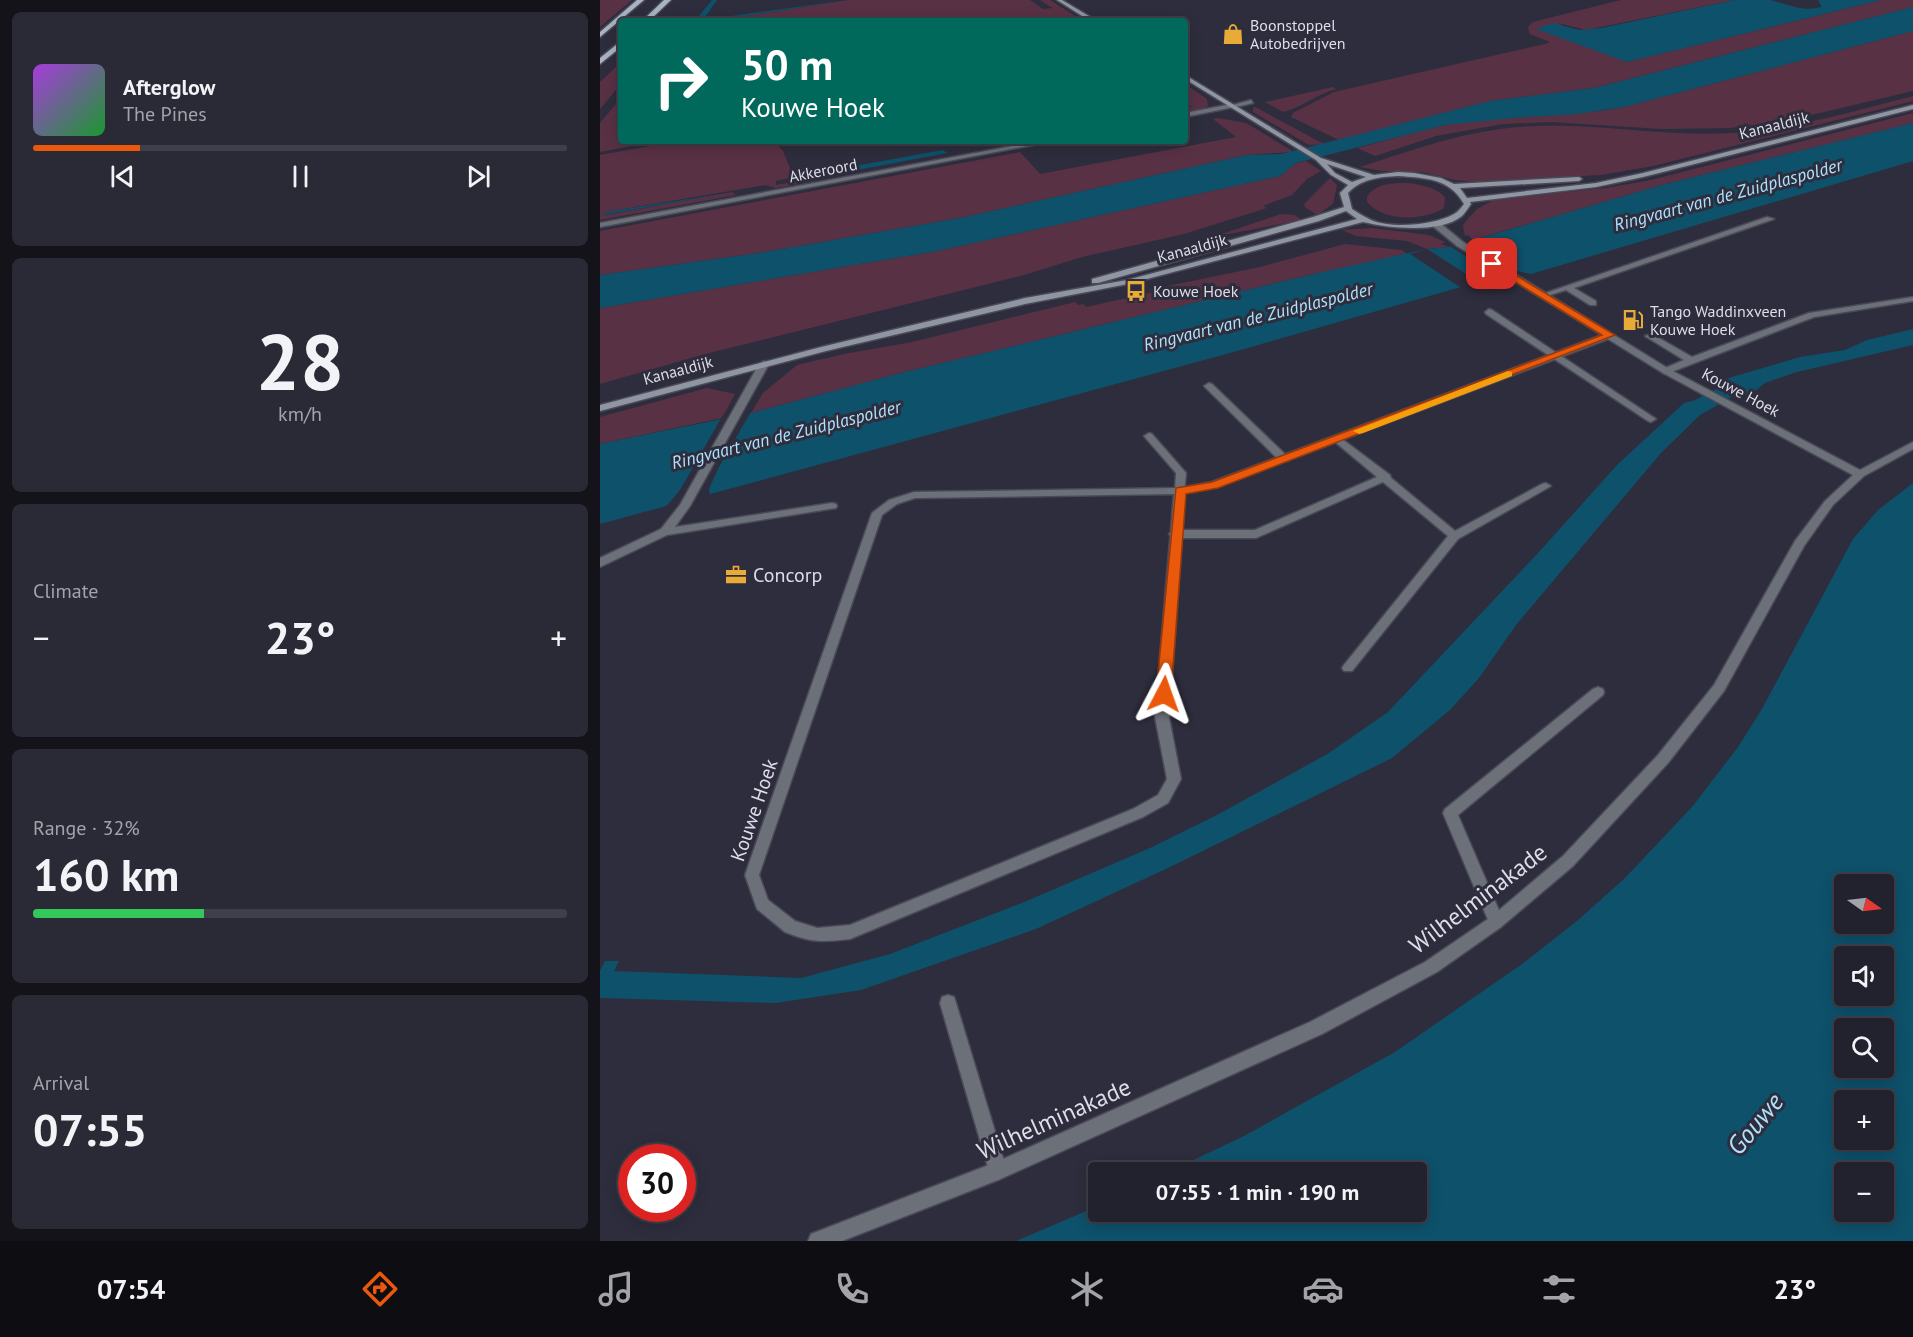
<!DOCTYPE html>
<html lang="en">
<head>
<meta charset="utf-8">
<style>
	body { margin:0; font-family:"PT Sans",sans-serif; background:#2a2a36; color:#f1f3f6; height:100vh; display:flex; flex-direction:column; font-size:22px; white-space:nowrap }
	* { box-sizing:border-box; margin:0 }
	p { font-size:20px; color:#a2a4aa }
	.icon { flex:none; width:33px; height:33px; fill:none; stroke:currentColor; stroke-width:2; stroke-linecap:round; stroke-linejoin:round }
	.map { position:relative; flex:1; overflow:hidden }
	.side { display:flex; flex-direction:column; gap:12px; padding:12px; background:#131319; width:600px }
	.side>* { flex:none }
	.hud { position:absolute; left:18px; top:18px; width:570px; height:126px; border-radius:6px; box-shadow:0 3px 15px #0003,0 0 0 2px #3f3f4a; background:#00695c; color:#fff; overflow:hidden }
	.needle { width:39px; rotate:104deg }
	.fabs { position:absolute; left:1234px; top:874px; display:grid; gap:12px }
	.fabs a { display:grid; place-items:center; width:60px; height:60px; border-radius:6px; background:#22222e; box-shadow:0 3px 15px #0003,0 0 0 2px #3f3f4a; font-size:30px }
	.speed { position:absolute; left:18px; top:1144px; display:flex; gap:12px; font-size:30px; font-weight:700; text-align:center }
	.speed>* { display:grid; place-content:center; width:78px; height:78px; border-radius:50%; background:#22222e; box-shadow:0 3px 15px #0003,0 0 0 2px #3f3f4a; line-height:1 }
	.speed .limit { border:9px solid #d22; background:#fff; color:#111 }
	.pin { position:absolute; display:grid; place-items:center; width:51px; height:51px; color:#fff; margin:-26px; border-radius:12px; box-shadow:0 3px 9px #0006 }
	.me { position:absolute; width:66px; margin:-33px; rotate:4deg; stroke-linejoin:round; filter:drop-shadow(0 0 4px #0008) }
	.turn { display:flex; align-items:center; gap:21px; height:126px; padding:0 24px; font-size:27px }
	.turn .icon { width:78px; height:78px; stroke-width:2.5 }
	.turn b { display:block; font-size:42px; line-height:51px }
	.big { font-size:45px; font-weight:800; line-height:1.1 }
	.side .widget { flex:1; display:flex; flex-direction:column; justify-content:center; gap:9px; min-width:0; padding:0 21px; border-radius:9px; background:#2a2a36 }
	.side .dial { align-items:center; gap:0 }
	.dial b { font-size:78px; line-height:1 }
	.song { display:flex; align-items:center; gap:18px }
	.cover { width:72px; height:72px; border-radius:9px; background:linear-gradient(135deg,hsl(280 70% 55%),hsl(130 70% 35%)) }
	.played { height:6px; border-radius:3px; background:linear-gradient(90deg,#ea580c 20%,#3f3f4a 20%) }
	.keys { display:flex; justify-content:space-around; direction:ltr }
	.heat { display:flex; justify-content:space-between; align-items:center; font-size:33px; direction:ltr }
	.charge { height:9px; border-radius:4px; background:linear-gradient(90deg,#34c759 32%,#3f3f4a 0) }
	.trip { position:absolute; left:488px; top:1162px; width:339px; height:60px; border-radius:6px; background:#22222e; box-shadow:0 3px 15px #0003,0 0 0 2px #3f3f4a; font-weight:800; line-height:60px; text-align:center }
	.tab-bar { display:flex; height:96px; justify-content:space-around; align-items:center; background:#0e0e12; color:#a2a4aa }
	.tab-bar .icon { width:42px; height:42px }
	.tab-bar .selected { color:#ea580c }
	.tab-bar b { font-size:27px; color:#f1f3f6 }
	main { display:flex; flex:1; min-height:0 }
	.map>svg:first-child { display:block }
	.green { fill:#593145 }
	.water { fill:#0e516b; fill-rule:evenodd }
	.pier { fill:#2e2d3d }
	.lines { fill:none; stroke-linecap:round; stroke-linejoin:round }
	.lane-casing { stroke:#4a4958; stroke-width:3 }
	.street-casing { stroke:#4a4958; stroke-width:3 }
	.secondary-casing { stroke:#4a4958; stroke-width:3 }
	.primary-casing { stroke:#4a4958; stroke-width:3 }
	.lane { fill:#6c7179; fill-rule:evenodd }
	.street { fill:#6c7179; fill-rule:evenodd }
	.secondary { fill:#8f96a2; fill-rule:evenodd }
	.primary { fill:#a9b3c2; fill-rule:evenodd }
	.route { fill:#ea580c; stroke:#983908; stroke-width:1.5 }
	.slow { fill:#f59e0b }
	.labels { text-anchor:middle; stroke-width:6; stroke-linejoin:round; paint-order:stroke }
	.far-poi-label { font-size:16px; fill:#dedde8; stroke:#2e2d3d; text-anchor:start }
	.far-street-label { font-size:16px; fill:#dedde8; stroke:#2e2d3d }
	.far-water-label { font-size:18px; font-style:italic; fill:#aee1fa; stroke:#2e2d3d }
	.poi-label { font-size:20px; fill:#dedde8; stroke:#2e2d3d; text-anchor:start }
	.street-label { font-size:20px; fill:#dedde8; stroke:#2e2d3d }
	.near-street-label { font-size:24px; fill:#dedde8; stroke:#2e2d3d }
	.near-water-label { font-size:26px; font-style:italic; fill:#aee1fa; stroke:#2e2d3d }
</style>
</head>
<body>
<main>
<section class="side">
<div class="widget">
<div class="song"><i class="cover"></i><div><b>Afterglow</b><p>The Pines</p></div></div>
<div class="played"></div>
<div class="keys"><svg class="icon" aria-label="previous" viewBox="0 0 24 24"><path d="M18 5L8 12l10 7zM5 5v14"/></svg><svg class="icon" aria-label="pause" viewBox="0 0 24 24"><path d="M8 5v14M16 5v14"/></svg><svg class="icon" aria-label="next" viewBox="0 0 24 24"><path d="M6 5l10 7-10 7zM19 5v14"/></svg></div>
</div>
<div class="widget dial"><b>28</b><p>km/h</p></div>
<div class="widget"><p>Climate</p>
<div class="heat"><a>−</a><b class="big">23°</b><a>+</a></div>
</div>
<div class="widget"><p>Range · 32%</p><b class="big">160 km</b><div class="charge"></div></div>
<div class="widget"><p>Arrival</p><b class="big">07:55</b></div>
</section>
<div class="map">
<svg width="1313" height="1241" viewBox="0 0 1313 1241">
	<rect width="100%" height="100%" fill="#2e2d3d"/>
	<g class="green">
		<path d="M0,0H32L0,27Z"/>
		<path d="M248,0H430L443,9L452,8L440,0H450L483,21H473L464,16L456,17L463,21H113Z"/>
		<path d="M1021,0H1135L986,30L958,23L1027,62L1281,0H1313V7L994,88L890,101L739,140L691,117L693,113L734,92L945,44L950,42L930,34L928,27L933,22Z"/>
		<path d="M1313,31V91L1186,121L1130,128L1062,129L952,122L903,124L836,136L775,156L757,148C786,141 816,131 846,125C905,115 965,118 1024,107Z"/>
		<path d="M21,62V84L0,109V82Z"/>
		<path d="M585,84L607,99L608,106L601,110L585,113V109L592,107L585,100Z"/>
		<path d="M733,87L736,89C716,94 701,108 683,112L665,102Z"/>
		<path d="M1313,96V101L1053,166L1001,175L877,182L855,180L823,172L782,171L760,167C818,148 876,127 938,126C1004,124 1067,137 1134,133C1195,129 1254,111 1313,96Z"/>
		<path d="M21,98V141H57L0,152V123Z"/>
		<path d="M653,107H655L724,144L709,145L653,112Z"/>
		<path d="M1313,113V123L1062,185L873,240L868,235L865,236L863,226L865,222L877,209L894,200L1006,188L1051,180Z"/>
		<path d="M618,118L646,123L691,150V152L647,155L360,218L159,253L0,275V231L420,152L440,174L636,137L613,119Z"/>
		<path d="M78,141H174L183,151L192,173L209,170L213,173L176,181V185L213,178L215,181L176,188L166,185L6,212L4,213L6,215L132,192L136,195L0,220V155Z"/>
		<path d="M706,161L721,171L707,179L692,195L663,206L667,208L584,234L482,257L424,275L105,354L0,384V308L337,251L680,176L696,163Z"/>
		<path d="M730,178L737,185L733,204L717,215L705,207L704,204Z"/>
		<path d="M808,183C822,185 835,187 845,197L844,208C823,221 784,222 767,202V197C775,183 794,183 808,183Z"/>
		<path d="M681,214L694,215L702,220L613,237Z"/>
		<path d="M772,228L829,235L845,242L841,244L849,247L827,249L807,241L756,236L742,230Z"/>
		<path d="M745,244L802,250L808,255L718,273L305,372L151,413L163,393L197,365L244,354L312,342L475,302L478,305L484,304L486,307L554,292L553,289L660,267Z"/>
		<path d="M107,388L135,394L122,418L0,444V417Z"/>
	</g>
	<g class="water">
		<path d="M112,0H117L103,20L248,0L113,21H95Z"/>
		<path d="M1135,0C1146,0 1159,0 1170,0C1192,5 1199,12 1222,7L1218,0H1281L1027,62L936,29L953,23L979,30L1001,28Z"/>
		<path d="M1313,7V31L1024,107L977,114L914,118L845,125L696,163L680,176L337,251L0,308V275L159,253L360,218L647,155L681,154L890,101L994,88Z"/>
		<path d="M1313,123V161L931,274L917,271L630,353L0,524V444L151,413L305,372L718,273L827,249L850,247L1062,185Z"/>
		<path d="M343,150L347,153L257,170L255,166Z"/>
		<path d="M133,192L3,215L6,212Z"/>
		<path d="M1313,329V345L1197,372L1165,383L1150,395L1137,394L1100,415L1061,453L916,625L879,678L850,710L792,758L568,868L436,929L261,990L176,1003L0,998V971L5,961H19L14,971L201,978L290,954L422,903L550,848L619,814L729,753L788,712L938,553L1018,464L1084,403L1093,401L1122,386V380L1200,357L1245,350L1267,340Z"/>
		<path d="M1313,483V1241H416L498,1206V1212H816V1173H566L644,1136L795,1052L922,964L977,921L1025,878L1092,807L1138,747L1162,709L1253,539L1278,510ZM1245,885H1284V924H1245ZM1245,957H1284V996H1245ZM1245,1029H1284V1068H1245ZM1245,1101H1284V1140H1245ZM1245,1173H1284V1212H1245Z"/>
	</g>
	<g class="pier">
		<path d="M869,241L917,271L900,277L851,247Z"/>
		<path d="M827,249L882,284L863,289L810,254Z"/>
		<path d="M152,410L119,467L109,489L110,497H112L57,512L64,509L80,490L123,415Z"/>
	</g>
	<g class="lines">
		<defs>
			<g id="lane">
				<path d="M651,100L653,103L632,108L629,106Z"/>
				<path d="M1167,217L1174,219L974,288L996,301V305H990L966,290L944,297L940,295Z"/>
				<path d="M1313,297V301L1214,317L1066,374L1063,373V369L1084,360L1045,336L1052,334L1092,357L1209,313Z"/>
				<path d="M889,309L892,310L1056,419L1051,422L1048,421L886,314L885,312Z"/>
				<path d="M164,361L169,364L90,506L75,527L232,503L236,504L237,506L236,508L67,535L0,567V558L61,529L80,505L159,364Z"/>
				<path d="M609,383L612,384L688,457V461H680L606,388L604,386Z"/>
				<path d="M549,433L552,434L586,473L584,493H576L575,491L576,473L544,436Z"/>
				<path d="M738,436L790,475L791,478L855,531L942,484L946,483L951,486L858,539L752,671H744L742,668L744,665L848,536L783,482L656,538H575L569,534L575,530H655L777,477L734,441L733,439Z"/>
				<path d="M998,687L1003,689L1004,692L1003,695L858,815L904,922L901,927L896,929L891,927L843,813L845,809L993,689Z"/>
				<path d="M348,995L354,997L356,1003L407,1171L404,1177L398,1180L392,1177L389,1171L340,1003L342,997Z"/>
			</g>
			<g id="street">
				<path d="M632,104L634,107L585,117V113Z"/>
				<path d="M440,141H454L0,227V223Z"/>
				<path d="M834,223H840L863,242L1069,369L1260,470L1313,442V449L1264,476L1233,505L1204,546L1124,691L1068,763L973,866L901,927L837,972L722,1034L398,1180L242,1241H208L211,1234L394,1163L710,1022L825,962L891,917L963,856L1058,755L1114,685L1195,541L1225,501L1253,475L1063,373L1008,339L618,487L585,493L569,717L581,779L568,803L543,817L250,939C222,942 212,943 185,932L157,909L145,875L272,513L289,500L314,492L580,488L612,482L1002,335L857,246L834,227ZM574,494L555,717L567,779L558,795L533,809L250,925L217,928L195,921L168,900L159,875L282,515L297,504L315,498Z"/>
			</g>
			<g id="secondary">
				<path d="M457,0H462L497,21H490Z"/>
				<path d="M585,75L721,158L774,175L798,172L814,173L841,178L854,184L979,177L982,179L979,181L860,188L867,198L996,183L1043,173L1313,105V109L1043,177L996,187L870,202L871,204C868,208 865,213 862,216C840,234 788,228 763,222L528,284L425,304L226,351L0,411V405L221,347L425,298L527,280L757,219L746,211L719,221L498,283H492V279L713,217L744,207L740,193L748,185L731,175L716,160L585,79ZM727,164L766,177L752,182L735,173ZM798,176C825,178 850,178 864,204C861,208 858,212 854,214C835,225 792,229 771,220C765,217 758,213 752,209L748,193C761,179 779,177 798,176Z"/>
			</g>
			<g id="primary">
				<path d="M37,0H44L0,37V32Z"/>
				<path d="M64,0H71L49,21H42Z"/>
				<path d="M21,41V47L0,64V58Z"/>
			</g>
		</defs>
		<use href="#lane" class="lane-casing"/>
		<use href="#street" class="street-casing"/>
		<use href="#secondary" class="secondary-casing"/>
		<use href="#primary" class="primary-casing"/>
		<use href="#lane" class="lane"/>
		<use href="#street" class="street"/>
		<use href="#secondary" class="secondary"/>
		<use href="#primary" class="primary"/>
	</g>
	<path class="route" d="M892,261L1015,335L618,488L586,494L571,694L569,698H558L556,694L576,488L612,482L1002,335L889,266V262Z"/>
	<path class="slow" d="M908,371L912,372V376L763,433L759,434L753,431Z"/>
	<defs>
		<symbol id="shop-bare" viewBox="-9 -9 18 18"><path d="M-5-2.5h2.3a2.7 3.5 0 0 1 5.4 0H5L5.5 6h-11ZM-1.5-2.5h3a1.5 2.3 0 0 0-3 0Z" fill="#e8ab37" stroke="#2e2d3d" stroke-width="2.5" paint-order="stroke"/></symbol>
		<symbol id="bus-bare" viewBox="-9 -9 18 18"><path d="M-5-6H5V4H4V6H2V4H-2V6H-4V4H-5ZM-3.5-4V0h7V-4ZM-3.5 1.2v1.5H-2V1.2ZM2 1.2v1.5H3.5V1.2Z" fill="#e8ab37" stroke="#2e2d3d" stroke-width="2.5" paint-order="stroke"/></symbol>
		<symbol id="fuel-bare" viewBox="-9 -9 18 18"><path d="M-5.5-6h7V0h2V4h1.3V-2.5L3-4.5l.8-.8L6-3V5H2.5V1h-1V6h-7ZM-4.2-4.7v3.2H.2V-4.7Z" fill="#e8ab37" stroke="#2e2d3d" stroke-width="2.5" paint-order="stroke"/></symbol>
		<symbol id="office-bare" viewBox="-9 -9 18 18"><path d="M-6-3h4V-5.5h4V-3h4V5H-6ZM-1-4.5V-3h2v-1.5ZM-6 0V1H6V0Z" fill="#e8ab37" stroke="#2e2d3d" stroke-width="2.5" paint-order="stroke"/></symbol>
	</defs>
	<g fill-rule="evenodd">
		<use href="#shop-bare" x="618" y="19" width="30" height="30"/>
		<use href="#bus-bare" x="521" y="276" width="30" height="30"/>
		<use href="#fuel-bare" x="1018" y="305" width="30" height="30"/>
		<use href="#office-bare" x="121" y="560" width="30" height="30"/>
	</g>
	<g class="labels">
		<g class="far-poi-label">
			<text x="650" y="31">Boonstoppel<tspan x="650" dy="18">Autobedrijven</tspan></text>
			<text x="553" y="297">Kouwe Hoek</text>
			<text x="1050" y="317">Tango Waddinxveen<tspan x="1050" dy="18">Kouwe Hoek</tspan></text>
		</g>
		<g class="far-street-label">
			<text transform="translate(1174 125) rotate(-14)" y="6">Kanaaldijk</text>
			<text transform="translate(223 170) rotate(-11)" y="6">Akkeroord</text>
			<text transform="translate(592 248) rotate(-15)" y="6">Kanaaldijk</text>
			<text transform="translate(78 370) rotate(-15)" y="6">Kanaaldijk</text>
			<text transform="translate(1141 392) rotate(28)" y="6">Kouwe Hoek</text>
		</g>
		<g class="far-water-label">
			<text transform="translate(1128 195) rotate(-15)" y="6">Ringvaart van de Zuidplaspolder</text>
			<text transform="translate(658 317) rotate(-14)" y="6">Ringvaart van de Zuidplaspolder</text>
			<text transform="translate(186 435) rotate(-14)" y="6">Ringvaart van de Zuidplaspolder</text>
		</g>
		<g class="poi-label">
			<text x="153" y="582">Concorp</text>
		</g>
		<g class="street-label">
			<text transform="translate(154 810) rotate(-71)" y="7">Kouwe Hoek</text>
		</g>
		<g class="near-street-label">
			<text transform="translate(878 899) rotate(-37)" y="8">Wilhelminakade</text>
			<text transform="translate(454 1119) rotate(-24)" y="8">Wilhelminakade</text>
		</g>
		<g class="near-water-label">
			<text transform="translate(1155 1124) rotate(-50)" y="9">Gouwe</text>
		</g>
	</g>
</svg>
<div class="fabs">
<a><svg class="needle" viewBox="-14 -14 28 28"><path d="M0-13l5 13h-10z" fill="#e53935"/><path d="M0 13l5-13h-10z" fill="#a2a4aa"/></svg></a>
<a><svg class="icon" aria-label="sound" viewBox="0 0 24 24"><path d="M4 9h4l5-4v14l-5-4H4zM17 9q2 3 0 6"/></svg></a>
<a><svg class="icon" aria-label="search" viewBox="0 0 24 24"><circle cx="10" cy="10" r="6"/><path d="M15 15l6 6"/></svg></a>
<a>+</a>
<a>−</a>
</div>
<div class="speed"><div class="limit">30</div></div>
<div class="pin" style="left:892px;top:264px;background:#d93025"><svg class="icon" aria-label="arrive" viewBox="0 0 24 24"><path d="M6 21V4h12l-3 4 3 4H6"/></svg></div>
<svg class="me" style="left:564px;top:694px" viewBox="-20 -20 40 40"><path d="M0-17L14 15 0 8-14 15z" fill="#ea580c" stroke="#fff" stroke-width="4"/></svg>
<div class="trip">07:55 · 1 min · 190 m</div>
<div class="hud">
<div class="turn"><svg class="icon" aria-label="right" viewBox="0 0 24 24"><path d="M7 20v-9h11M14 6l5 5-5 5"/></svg><div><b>50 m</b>Kouwe Hoek</div></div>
</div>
</div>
</main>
<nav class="tab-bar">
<b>07:54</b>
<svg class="icon selected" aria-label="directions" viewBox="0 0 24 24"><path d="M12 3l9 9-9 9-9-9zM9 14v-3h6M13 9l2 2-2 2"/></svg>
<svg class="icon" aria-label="music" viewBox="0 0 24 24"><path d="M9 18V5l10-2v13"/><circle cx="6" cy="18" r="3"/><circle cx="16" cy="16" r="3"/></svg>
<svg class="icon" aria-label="phone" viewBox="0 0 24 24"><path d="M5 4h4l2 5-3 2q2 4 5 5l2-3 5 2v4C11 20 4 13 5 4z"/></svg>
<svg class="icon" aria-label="climate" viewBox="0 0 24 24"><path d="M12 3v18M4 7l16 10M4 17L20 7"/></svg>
<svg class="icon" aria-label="car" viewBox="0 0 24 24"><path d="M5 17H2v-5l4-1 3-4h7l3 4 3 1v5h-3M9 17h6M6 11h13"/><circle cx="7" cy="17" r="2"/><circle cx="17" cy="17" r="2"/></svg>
<svg class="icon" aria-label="filters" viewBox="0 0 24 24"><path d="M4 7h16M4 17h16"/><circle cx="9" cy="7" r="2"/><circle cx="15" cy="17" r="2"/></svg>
<b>23°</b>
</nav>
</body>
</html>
